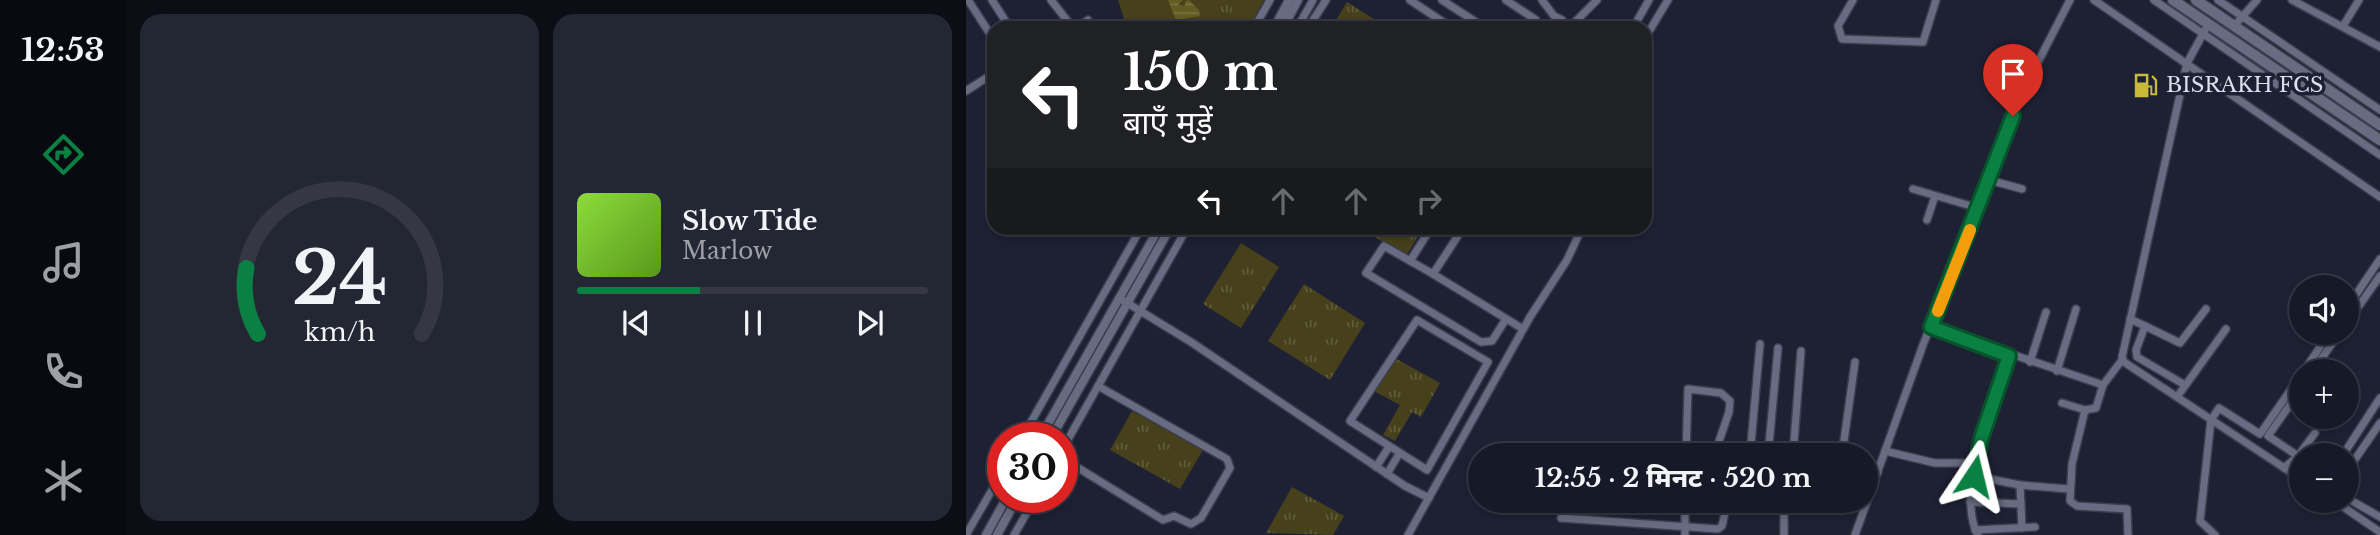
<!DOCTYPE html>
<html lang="hi">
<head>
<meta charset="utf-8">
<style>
	body { margin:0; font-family:"Libre Baskerville","Noto Sans Devanagari",serif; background:#232633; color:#f1f3f6; height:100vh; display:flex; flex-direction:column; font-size:26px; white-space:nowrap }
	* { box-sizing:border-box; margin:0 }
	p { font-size:23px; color:#9ea0a7 }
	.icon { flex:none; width:38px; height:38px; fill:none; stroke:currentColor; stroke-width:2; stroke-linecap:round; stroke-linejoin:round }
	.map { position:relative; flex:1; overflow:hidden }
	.details { display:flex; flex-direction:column; gap:14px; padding:14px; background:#0c0e15; width:840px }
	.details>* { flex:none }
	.top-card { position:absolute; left:21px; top:21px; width:665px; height:214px; border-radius:21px; box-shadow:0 4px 10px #0003,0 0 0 2px #353844; background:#202124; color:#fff; overflow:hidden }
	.fabs { position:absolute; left:1323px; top:275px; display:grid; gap:14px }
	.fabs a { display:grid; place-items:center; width:70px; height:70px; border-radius:50%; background:#161927; box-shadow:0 4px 10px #0003,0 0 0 2px #353844; font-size:35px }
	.speed { position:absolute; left:21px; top:422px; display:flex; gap:14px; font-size:35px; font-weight:700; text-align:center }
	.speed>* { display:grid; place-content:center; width:91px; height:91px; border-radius:50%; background:#161927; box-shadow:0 4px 10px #0003,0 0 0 2px #353844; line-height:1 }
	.speed .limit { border:10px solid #d22; background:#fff; color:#111 }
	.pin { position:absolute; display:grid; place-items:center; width:60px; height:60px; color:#fff; margin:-72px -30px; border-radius:50% 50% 50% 0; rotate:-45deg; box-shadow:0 0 7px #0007 }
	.pin .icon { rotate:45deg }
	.me { position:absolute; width:77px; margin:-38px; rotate:10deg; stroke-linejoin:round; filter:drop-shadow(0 0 5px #0008) }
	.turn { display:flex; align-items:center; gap:24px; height:147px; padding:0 21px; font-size:32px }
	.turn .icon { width:91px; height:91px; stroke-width:2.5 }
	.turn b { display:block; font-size:49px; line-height:60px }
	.lanes { display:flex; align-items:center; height:66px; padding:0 21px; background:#0003; justify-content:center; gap:35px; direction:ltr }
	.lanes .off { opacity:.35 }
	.details .card { flex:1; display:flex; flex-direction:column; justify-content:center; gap:10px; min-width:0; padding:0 24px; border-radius:21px; background:#232633 }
	.details .dial { align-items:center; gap:0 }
	.dial svg { height:182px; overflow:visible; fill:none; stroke:#353844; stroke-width:7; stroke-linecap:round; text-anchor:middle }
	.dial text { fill:#f1f3f6; stroke:none }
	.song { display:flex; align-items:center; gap:21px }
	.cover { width:84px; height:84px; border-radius:10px; background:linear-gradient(135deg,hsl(90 70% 55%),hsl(90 70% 35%)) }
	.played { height:7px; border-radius:4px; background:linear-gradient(90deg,#0b8043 35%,#353844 35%) }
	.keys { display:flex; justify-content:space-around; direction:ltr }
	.details .tiles { flex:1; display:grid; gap:14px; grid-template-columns:repeat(2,1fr) }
	.trip { position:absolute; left:502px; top:443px; width:410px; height:70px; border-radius:35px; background:#161927; box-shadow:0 4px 10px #0003,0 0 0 2px #353844; font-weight:800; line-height:70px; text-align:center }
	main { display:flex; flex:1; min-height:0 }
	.tabs { display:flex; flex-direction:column; width:126px; justify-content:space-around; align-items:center; background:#090a10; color:#9ea0a7 }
	.tabs .icon { width:49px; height:49px }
	.tabs .current { color:#0b8043 }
	.tabs b { font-size:32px; color:#f1f3f6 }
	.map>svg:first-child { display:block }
	.grass { fill:url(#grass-tufts) }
	.pitch { fill:#46411b }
	.water { fill:url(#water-rules) }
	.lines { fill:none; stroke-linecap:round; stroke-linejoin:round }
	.minor-casing { stroke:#3c3d4d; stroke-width:10 }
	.tertiary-casing { stroke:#3c3d4d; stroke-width:11 }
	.secondary-casing { stroke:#3c3d4d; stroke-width:13 }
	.minor { stroke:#686c82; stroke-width:7 }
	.tertiary { stroke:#686c82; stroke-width:8 }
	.secondary { stroke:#686c82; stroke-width:10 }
	.route-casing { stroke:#07532c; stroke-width:18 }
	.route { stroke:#0b8043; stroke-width:12 }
	.slow { stroke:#f59e0b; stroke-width:12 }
	.labels { text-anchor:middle; stroke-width:7; stroke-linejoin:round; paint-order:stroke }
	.poi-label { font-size:21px; fill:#dcdfeb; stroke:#1e2134; text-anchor:start }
</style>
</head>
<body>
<main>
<nav class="tabs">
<b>12:53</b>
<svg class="icon current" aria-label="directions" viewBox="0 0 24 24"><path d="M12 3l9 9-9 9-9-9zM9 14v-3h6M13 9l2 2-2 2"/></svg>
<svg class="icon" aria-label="music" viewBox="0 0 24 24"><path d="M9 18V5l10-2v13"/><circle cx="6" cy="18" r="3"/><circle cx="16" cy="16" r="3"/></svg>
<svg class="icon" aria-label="phone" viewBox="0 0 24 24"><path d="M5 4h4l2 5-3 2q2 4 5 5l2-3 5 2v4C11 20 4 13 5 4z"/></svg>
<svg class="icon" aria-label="climate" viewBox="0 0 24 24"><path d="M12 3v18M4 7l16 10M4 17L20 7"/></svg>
</nav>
<section class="details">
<div class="tiles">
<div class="card dial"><svg viewBox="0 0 100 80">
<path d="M14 69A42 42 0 1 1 86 69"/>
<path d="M14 69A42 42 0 0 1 9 40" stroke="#0b8043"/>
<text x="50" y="56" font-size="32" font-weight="700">24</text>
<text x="50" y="72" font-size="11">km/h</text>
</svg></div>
<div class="card">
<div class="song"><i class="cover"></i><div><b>Slow Tide</b><p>Marlow</p></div></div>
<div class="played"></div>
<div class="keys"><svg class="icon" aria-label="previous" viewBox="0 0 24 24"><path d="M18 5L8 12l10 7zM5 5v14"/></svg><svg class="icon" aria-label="pause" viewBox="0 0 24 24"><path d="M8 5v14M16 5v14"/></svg><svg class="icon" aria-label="next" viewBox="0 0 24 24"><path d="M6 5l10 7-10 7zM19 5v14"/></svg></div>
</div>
</div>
</section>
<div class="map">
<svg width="1414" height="535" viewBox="0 0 1414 535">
	<defs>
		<pattern id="grass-tufts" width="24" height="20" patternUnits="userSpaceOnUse" patternTransform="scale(1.75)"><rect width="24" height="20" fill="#46411b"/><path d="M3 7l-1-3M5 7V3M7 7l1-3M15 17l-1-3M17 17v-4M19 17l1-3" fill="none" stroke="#605c3c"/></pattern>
		<pattern id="water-rules" width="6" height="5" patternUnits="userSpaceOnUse" patternTransform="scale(1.75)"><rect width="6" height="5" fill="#625b22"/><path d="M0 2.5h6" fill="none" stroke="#787242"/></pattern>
	</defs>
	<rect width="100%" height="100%" fill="#1e2134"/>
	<g class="grass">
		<path d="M152,0H298L283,28H161Z"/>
		<path d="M381,2L422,28H380L369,22Z"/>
		<path d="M407,228H457L440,256L404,234Z"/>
		<path d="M275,243L313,267L275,328L237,304Z"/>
		<path d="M338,284L399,323L364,380L302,341Z"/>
		<path d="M427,357L474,383L455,417L446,412L429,441L417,435L434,405L408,391Z"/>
		<path d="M166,411L237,450L214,489L144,450Z"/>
		<path d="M326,487L378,516L367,535L300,533Z"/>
	</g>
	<path class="pitch" d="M166,0H182L188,24L173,28Z"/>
	<path class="water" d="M202,0H217L212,5L219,6V1L223,0L233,10L234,16L210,20Z"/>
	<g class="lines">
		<defs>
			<g id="minor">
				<path d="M2,0L28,40"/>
				<path d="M26,0L44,28"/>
				<path d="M85,0L107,28"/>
				<path d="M444,0L486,28"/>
				<path d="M476,0L519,28"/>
				<path d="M540,0L570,20L565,28"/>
				<path d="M576,0L588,16L596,20L592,27L586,26"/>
				<path d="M887,0L872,26L876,39L957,42L970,0"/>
				<path d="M1128,0L1414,197"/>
				<path d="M1188,0L1414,155"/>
				<path d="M1252,0L1414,110"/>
				<path d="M1326,0L1414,47"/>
				<path d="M597,23L604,27L631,0"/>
				<path d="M1243,23L1221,63L1156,357L1158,362L1335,479"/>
				<path d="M1269,25L1291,0"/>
				<path d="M1377,26L1393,0"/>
				<path d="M111,28L122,20"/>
				<path d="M288,28L304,0"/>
				<path d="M331,28L347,0"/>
				<path d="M342,28L360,0"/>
				<path d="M667,28L683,0"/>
				<path d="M679,38L702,0"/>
				<path d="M0,91L28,73"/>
				<path d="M1023,180L1056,189"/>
				<path d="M947,189L1012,208"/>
				<path d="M961,220L969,196"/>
				<path d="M497,228L467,274L557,329"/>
				<path d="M607,228H610"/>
				<path d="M444,261L465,228"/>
				<path d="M467,274L418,246L400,273L515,342L526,341L540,319"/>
				<path d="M153,298L225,342L439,486L463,498"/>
				<path d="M1381,308L1414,259"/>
				<path d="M1164,319L1179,326L1170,350L1171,357L1219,385"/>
				<path d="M451,320L522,362L461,470L384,421Z"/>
				<path d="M1381,323L1414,276"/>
				<path d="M1179,326L1214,343L1240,309"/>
				<path d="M965,327L1137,385"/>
				<path d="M1064,362L1080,312"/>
				<path d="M1091,371L1110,309"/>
				<path d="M1338,371L1364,332"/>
				<path d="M1347,371L1374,332"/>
				<path d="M1335,389L1302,436L1335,458"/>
				<path d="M1211,397L1260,329"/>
				<path d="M1096,403L1119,410L1130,408L1137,385L1156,360"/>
				<path d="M1119,410L1106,464L1104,501L1111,506L1161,509L1162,535"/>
				<path d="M56,438L175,228"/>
				<path d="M721,445L759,455"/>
				<path d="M96,450L221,228"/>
				<path d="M919,451L969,463H1011"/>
				<path d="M720,455L722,389L755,393L764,401L763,412L749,453"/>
				<path d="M784,455L794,344"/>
				<path d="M802,455L812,348"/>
				<path d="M827,455L835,351"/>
				<path d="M876,455L889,362"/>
				<path d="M1377,455L1414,398"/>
				<path d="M96,458L197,520L208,516L225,524L235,518L264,468L261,459L132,386"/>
				<path d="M410,467L423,447"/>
				<path d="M1318,468L1332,456L1349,433"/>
				<path d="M900,471L912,472"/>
				<path d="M1381,471L1414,423"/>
				<path d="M1326,473L1332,456"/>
				<path d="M421,474L433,454"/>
				<path d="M1008,476L1054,485L1103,489"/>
				<path d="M1054,485L1056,528"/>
				<path d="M1381,498L1414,517"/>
				<path d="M719,500V535"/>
				<path d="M1367,500L1414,532"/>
				<path d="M1004,502L1055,504"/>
				<path d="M595,518L752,529L756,526L762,500"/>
				<path d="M1009,530L1069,527"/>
				<path d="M0,535L37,471"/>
				<path d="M48,535L70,497"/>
				<path d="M442,535L564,317L601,260L616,228"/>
				<path d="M818,535V512L824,500"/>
				<path d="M889,535L957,345L1055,95L1104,0"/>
				<path d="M1012,535C989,495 1027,397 1043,356"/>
				<path d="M1249,535L1234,521L1245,420L1253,408L1294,434L1335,375"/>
			</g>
			<g id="tertiary">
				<path d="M308,28L323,0"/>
				<path d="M317,28L332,0"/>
				<path d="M74,438L193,228"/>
				<path d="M85,438L204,228"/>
				<path d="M20,535L41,497"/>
				<path d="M31,535L52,497"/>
			</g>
			<g id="secondary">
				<path d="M1207,0L1414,140"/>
				<path d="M1230,0L1414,125"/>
			</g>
		</defs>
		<use href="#minor" class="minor-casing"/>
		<use href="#tertiary" class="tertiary-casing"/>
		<use href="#secondary" class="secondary-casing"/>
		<use href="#minor" class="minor"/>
		<use href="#tertiary" class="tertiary"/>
		<use href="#secondary" class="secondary"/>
	</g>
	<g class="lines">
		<defs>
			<path id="route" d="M1008,476L1015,439L1043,356L965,327L1047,116"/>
		</defs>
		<use href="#route" class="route-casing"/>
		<use href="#route" class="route"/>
		<path class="slow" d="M972,311L1004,230"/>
	</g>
	<defs>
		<symbol id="fuel-bare" viewBox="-9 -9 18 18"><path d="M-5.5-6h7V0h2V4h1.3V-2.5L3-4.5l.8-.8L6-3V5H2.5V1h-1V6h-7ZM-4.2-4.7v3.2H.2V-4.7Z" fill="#caba3a" stroke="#1e2134" stroke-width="2.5" paint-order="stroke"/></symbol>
	</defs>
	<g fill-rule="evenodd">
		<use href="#fuel-bare" x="1162" y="68" width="35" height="35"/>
	</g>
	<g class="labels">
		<g class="poi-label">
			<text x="1200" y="92">BISRAKH FCS</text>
		</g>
	</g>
</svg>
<div class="fabs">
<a><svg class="icon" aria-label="sound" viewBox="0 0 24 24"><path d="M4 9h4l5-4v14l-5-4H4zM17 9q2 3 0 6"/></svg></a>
<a>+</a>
<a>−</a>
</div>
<div class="speed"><div class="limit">30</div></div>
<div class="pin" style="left:1047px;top:116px;background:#d93025"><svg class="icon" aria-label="arrive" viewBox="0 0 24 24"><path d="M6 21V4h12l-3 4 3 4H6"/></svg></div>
<svg class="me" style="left:1008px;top:476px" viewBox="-20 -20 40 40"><path d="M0-17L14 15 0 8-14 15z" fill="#0b8043" stroke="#fff" stroke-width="4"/></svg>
<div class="trip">12:55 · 2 मिनट · 520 m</div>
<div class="top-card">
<div class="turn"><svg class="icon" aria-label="left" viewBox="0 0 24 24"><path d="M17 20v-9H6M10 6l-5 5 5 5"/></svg><div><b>150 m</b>बाएँ मुड़ें</div></div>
<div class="lanes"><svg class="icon" aria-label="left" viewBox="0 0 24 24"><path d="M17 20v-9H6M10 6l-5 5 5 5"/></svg><svg class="icon off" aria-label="ahead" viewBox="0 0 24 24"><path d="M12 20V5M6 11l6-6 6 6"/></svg><svg class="icon off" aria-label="ahead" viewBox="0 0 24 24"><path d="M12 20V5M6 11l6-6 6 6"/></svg><svg class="icon off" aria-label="right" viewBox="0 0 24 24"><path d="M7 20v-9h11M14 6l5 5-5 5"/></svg></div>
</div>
</div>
</main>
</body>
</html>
